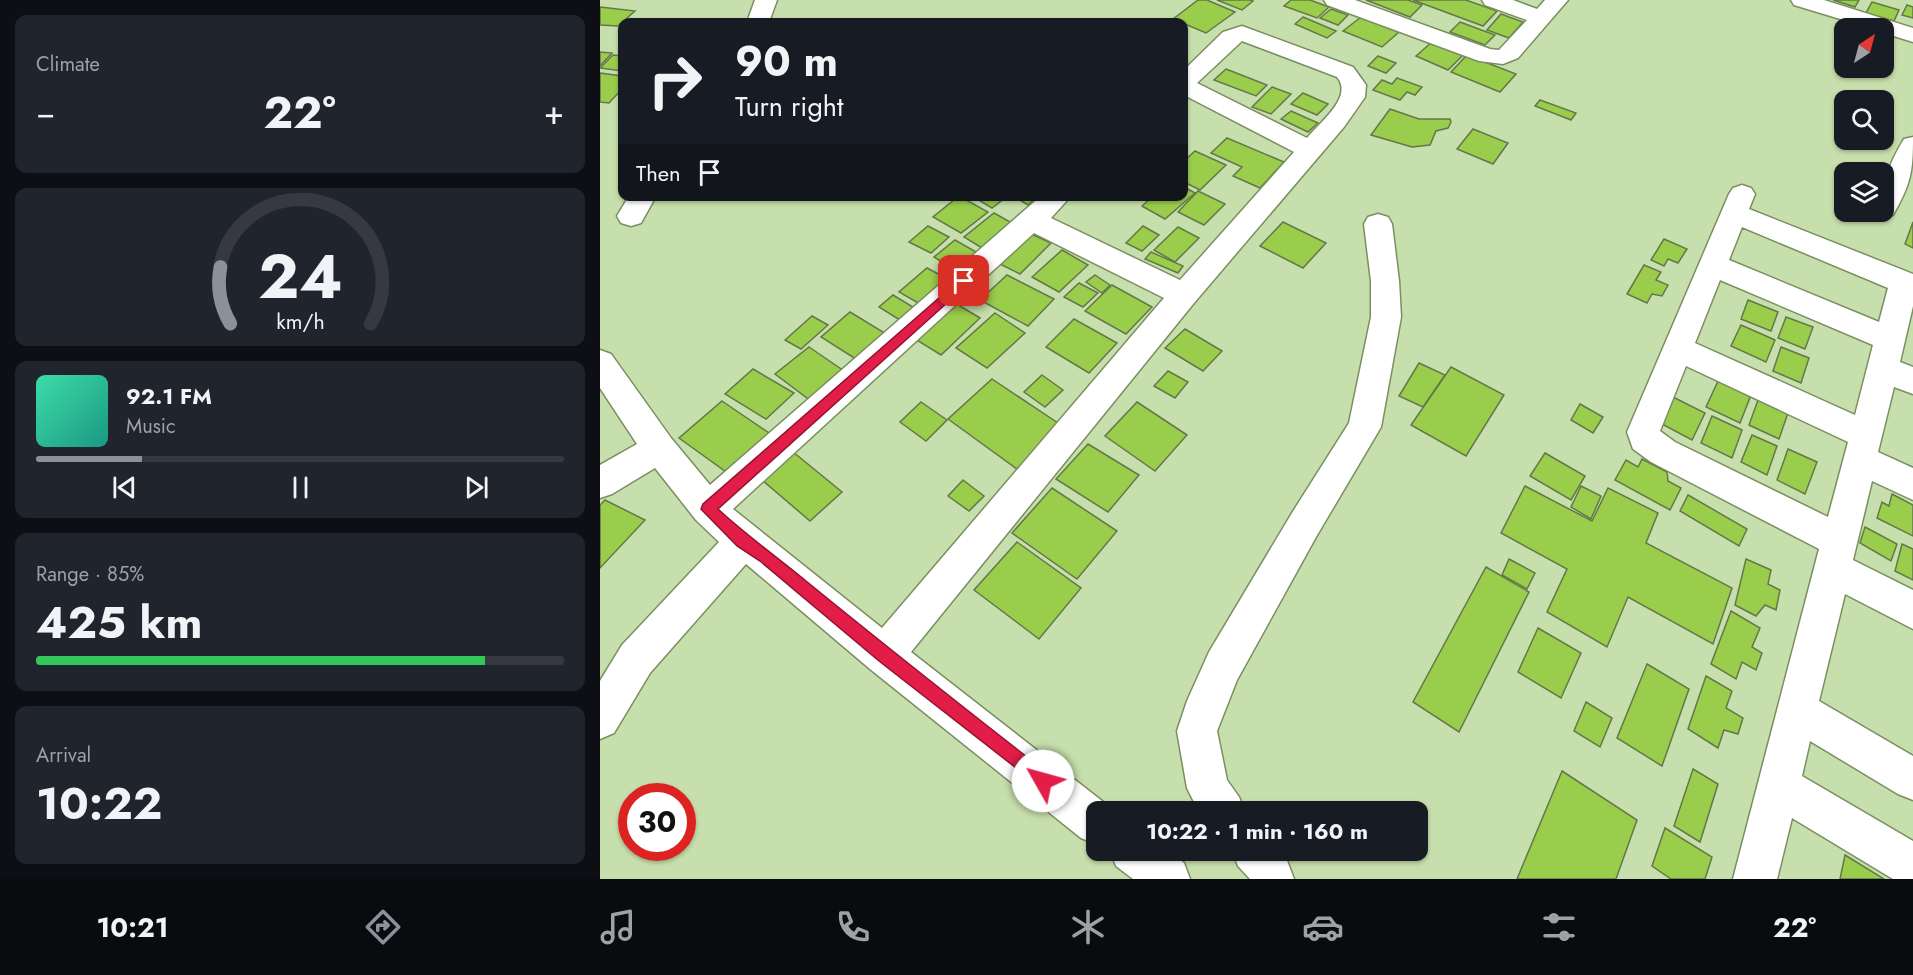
<!DOCTYPE html>
<html lang="en">
<head>
<meta charset="utf-8">
<style>
	body { margin:0; font-family:Jost,sans-serif; background:#20242c; color:#f1f3f6; height:100vh; display:flex; flex-direction:column; font-size:22px; white-space:nowrap }
	* { box-sizing:border-box; margin:0 }
	p { font-size:20px; color:#9ea1a6 }
	.icon { flex:none; width:33px; height:33px; fill:none; stroke:currentColor; stroke-width:2; stroke-linecap:round; stroke-linejoin:round }
	.map { position:relative; flex:1; overflow:hidden }
	.side { display:flex; flex-direction:column; gap:15px; padding:15px; background:#0d0f14; width:600px }
	.side>* { flex:none }
	.guide { position:absolute; left:18px; top:18px; width:570px; height:183px; border-radius:12px; box-shadow:0 2px 4px #0004; background:#171b24; color:#f1f3f6; overflow:hidden }
	.needle { width:39px; rotate:36deg }
	.controls { position:absolute; left:1234px; top:18px; display:grid; gap:12px }
	.controls a { display:grid; place-items:center; width:60px; height:60px; border-radius:12px; background:#171b24; box-shadow:0 2px 4px #0004; font-size:30px }
	.speed { position:absolute; left:18px; top:783px; display:flex; gap:12px; font-size:30px; font-weight:700; text-align:center }
	.speed>* { display:grid; place-content:center; width:78px; height:78px; border-radius:50%; background:#171b24; box-shadow:0 2px 4px #0004; line-height:1 }
	.speed .limit { border:9px solid #d22; background:#fff; color:#111 }
	.pin { position:absolute; display:grid; place-items:center; width:51px; height:51px; color:#fff; margin:-26px; border-radius:12px; box-shadow:0 3px 9px #0006 }
	.me { position:absolute; width:66px; margin:-33px; rotate:308deg; stroke-linejoin:round; filter:drop-shadow(0 0 4px #0008) }
	.turn { display:flex; align-items:center; gap:21px; height:126px; padding:0 18px; font-size:27px }
	.turn .icon { width:78px; height:78px; stroke-width:2.5 }
	.turn b { display:block; font-size:42px; line-height:51px }
	.then { display:flex; align-items:center; height:57px; padding:0 18px; background:#0003; gap:12px; font-size:22px }
	.big { font-size:45px; font-weight:700; line-height:1.1 }
	.side .card { flex:1; display:flex; flex-direction:column; justify-content:center; gap:9px; min-width:0; padding:0 21px; border-radius:12px; background:#20242c }
	.side .dial { align-items:center; gap:0 }
	.dial svg { height:156px; overflow:visible; fill:none; stroke:#363941; stroke-width:7; stroke-linecap:round; text-anchor:middle }
	.dial text { fill:#f1f3f6; stroke:none }
	.song { display:flex; align-items:center; gap:18px }
	.cover { width:72px; height:72px; border-radius:9px; background:linear-gradient(135deg,hsl(160 70% 55%),hsl(170 70% 35%)) }
	.played { height:6px; border-radius:3px; background:linear-gradient(90deg,#8c9099 20%,#363941 20%) }
	.keys { display:flex; justify-content:space-around; direction:ltr }
	.heat { display:flex; justify-content:space-between; align-items:center; font-size:33px; direction:ltr }
	.charge { height:9px; border-radius:4px; background:linear-gradient(90deg,#34c759 85%,#363941 0) }
	.trip { position:absolute; left:486px; top:801px; width:342px; height:60px; border-radius:12px; background:#171b24; box-shadow:0 2px 4px #0004; font-weight:700; line-height:60px; text-align:center }
	.menu { display:flex; height:96px; justify-content:space-around; align-items:center; background:#090b0e; color:#9ea1a6 }
	.menu .icon { width:42px; height:42px }
	.menu .current { color:#8c9099 }
	.menu b { font-size:27px; color:#f1f3f6 }
	main { display:flex; flex:1; min-height:0 }
	.map>svg:first-child { display:block }
	.building { fill:#9acd4b; stroke:#637849; stroke-width:1.5 }
	.lines { fill:none; stroke-linecap:round; stroke-linejoin:round }
	.minor-casing { stroke:#7a8f60; stroke-width:3 }
	.minor { fill:#fff; fill-rule:evenodd }
	.route { fill:#e11d48; stroke:#92132f; stroke-width:1.5 }
</style>
</head>
<body>
<main>
<section class="side">
<div class="card"><p>Climate</p>
<div class="heat"><a>−</a><b class="big">22°</b><a>+</a></div>
</div>
<div class="card dial"><svg viewBox="0 0 100 80">
<path d="M14 69A42 42 0 1 1 86 69"/>
<path d="M14 69A42 42 0 0 1 9 40" stroke="#8c9099"/>
<text x="50" y="56" font-size="32" font-weight="700">24</text>
<text x="50" y="72" font-size="11">km/h</text>
</svg></div>
<div class="card">
<div class="song"><i class="cover"></i><div><b>92.1 FM</b><p>Music</p></div></div>
<div class="played"></div>
<div class="keys"><svg class="icon" aria-label="previous" viewBox="0 0 24 24"><path d="M18 5L8 12l10 7zM5 5v14"/></svg><svg class="icon" aria-label="pause" viewBox="0 0 24 24"><path d="M8 5v14M16 5v14"/></svg><svg class="icon" aria-label="next" viewBox="0 0 24 24"><path d="M6 5l10 7-10 7zM19 5v14"/></svg></div>
</div>
<div class="card"><p>Range · 85%</p><b class="big">425 km</b><div class="charge"></div></div>
<div class="card"><p>Arrival</p><b class="big">10:22</b></div>
</section>
<div class="map">
<svg width="1313" height="879" viewBox="0 0 1313 879">
	<rect width="100%" height="100%" fill="#c7dfac"/>
	<g class="building">
		<path d="M598,0H607L635,12L606,33L573,19Z"/>
		<path d="M617,0H650L653,1L642,10Z"/>
		<path d="M691,0H710L729,7L717,18L684,6Z"/>
		<path d="M766,0H808L822,5L810,17Z"/>
		<path d="M813,0H866L897,11L883,26Z"/>
		<path d="M1233,0H1259L1255,7Z"/>
		<path d="M1272,2L1299,10L1294,21L1266,13Z"/>
		<path d="M1307,5L1313,7V18L1302,15Z"/>
		<path d="M0,7L35,11L18,26L0,25Z"/>
		<path d="M731,9L748,15L738,25L720,18Z"/>
		<path d="M901,14L923,22L909,38L887,30Z"/>
		<path d="M703,17L736,31L727,38L695,24Z"/>
		<path d="M761,17L799,32L782,47L743,31Z"/>
		<path d="M860,22L895,35L885,45L850,32Z"/>
		<path d="M833,41L864,54L848,70L816,56Z"/>
		<path d="M0,52L12,53L0,66Z"/>
		<path d="M13,55L22,56V71L0,68Z"/>
		<path d="M867,55L916,74L900,92L851,72Z"/>
		<path d="M778,56L796,63L786,73L768,66Z"/>
		<path d="M626,69L667,85L656,96L614,80Z"/>
		<path d="M0,73L22,76V89L9,103L0,102Z"/>
		<path d="M797,78L822,87L815,95L807,92L800,100L773,90L782,80L792,84Z"/>
		<path d="M672,87L691,94L671,114L652,107Z"/>
		<path d="M703,93L728,104L717,115L691,104Z"/>
		<path d="M940,100L976,113L971,120L935,106Z"/>
		<path d="M790,109L819,119H850L851,122L848,128L836,131L830,145L812,147L771,135Z"/>
		<path d="M691,111L718,123L708,132L681,119Z"/>
		<path d="M873,129L908,143L893,164L857,149Z"/>
		<path d="M627,138L684,162L660,188L633,176L642,167L611,153Z"/>
		<path d="M595,151L626,165L600,190L584,182V161Z"/>
		<path d="M584,187L595,193L565,219L542,206L553,196H584Z"/>
		<path d="M598,191L625,204L604,225L578,212Z"/>
		<path d="M359,196L388,212L361,233L333,217Z"/>
		<path d="M372,196H393L401,201L392,208Z"/>
		<path d="M413,196H438L428,205Z"/>
		<path d="M394,213L412,223L382,248L364,237Z"/>
		<path d="M683,222L726,243L703,268L660,246Z"/>
		<path d="M1313,222V248L1305,244Z"/>
		<path d="M328,226L349,237L331,253L309,242Z"/>
		<path d="M543,226L559,235L542,251L526,243Z"/>
		<path d="M578,227L599,238L575,262L554,250Z"/>
		<path d="M431,234L451,243L420,274L400,264Z"/>
		<path d="M1064,239L1087,249L1078,263L1068,259L1064,266L1051,260Z"/>
		<path d="M355,240L378,253L356,271L334,257Z"/>
		<path d="M462,250L488,265L459,292L432,277Z"/>
		<path d="M551,252L583,266L578,273L545,259Z"/>
		<path d="M1044,265L1061,272L1056,280L1068,285L1062,296L1052,294L1047,303L1027,294Z"/>
		<path d="M327,268L348,279L320,304L299,292Z"/>
		<path d="M407,275L454,299L428,326L380,300Z"/>
		<path d="M495,275L510,285L502,293L486,282Z"/>
		<path d="M479,283L498,293L483,307L464,297Z"/>
		<path d="M512,285L552,307L526,334L485,311Z"/>
		<path d="M293,295L318,310L303,322L279,307Z"/>
		<path d="M1148,300L1178,312L1171,331L1141,319Z"/>
		<path d="M355,303L380,318L341,355L315,339Z"/>
		<path d="M250,312L288,335L259,361L221,337Z"/>
		<path d="M395,313L425,333L387,368L356,348Z"/>
		<path d="M212,316L228,325L201,349L185,340Z"/>
		<path d="M1186,317L1213,327L1205,349L1178,338Z"/>
		<path d="M474,319L517,343L489,373L446,347Z"/>
		<path d="M1141,325L1175,340L1166,362L1131,346Z"/>
		<path d="M585,329L622,351L603,371L565,348Z"/>
		<path d="M209,347L250,375L215,404L175,374Z"/>
		<path d="M1181,347L1209,358L1201,383L1173,371Z"/>
		<path d="M819,363L845,375L823,407L799,396Z"/>
		<path d="M851,367L904,395L866,456L811,425Z"/>
		<path d="M153,369L194,393L166,419L125,394Z"/>
		<path d="M568,371L588,382L575,398L554,386Z"/>
		<path d="M442,375L463,390L445,407L424,392Z"/>
		<path d="M392,379L461,425L417,469L348,419Z"/>
		<path d="M1119,379L1151,395L1140,423L1106,407Z"/>
		<path d="M1073,397L1105,413L1092,440L1060,423Z"/>
		<path d="M1158,400L1188,413L1179,439L1149,425Z"/>
		<path d="M122,401L172,435L129,474L79,438Z"/>
		<path d="M321,402L347,420L326,441L300,422Z"/>
		<path d="M537,402L587,435L555,471L505,436Z"/>
		<path d="M980,404L1003,417L993,433L971,420Z"/>
		<path d="M1112,416L1142,430L1132,458L1101,443Z"/>
		<path d="M1152,435L1177,446L1167,475L1141,462Z"/>
		<path d="M488,444L539,475L508,512L456,479Z"/>
		<path d="M187,447L242,492L210,521L155,474Z"/>
		<path d="M1188,449L1217,462L1205,494L1177,480Z"/>
		<path d="M945,453L985,476L971,500L930,476Z"/>
		<path d="M1042,459L1067,472L1068,481L1081,488L1070,510L1015,480L1026,460L1038,467Z"/>
		<path d="M363,480L384,496L369,511L348,496Z"/>
		<path d="M925,486L992,521L1008,488L1058,513L1046,543L1132,588L1113,644L1028,597L1007,647L947,612L967,569L901,533Z"/>
		<path d="M981,486L1001,496L991,519L971,507Z"/>
		<path d="M452,488L517,531L477,579L412,533Z"/>
		<path d="M1292,494L1313,505V536L1277,518L1282,502L1289,506Z"/>
		<path d="M1088,495L1147,529L1139,546L1080,511Z"/>
		<path d="M5,500L45,520L0,568V505Z"/>
		<path d="M1265,527L1297,544L1291,561L1260,543Z"/>
		<path d="M417,542L481,588L439,639L374,590Z"/>
		<path d="M1302,544L1313,549V580L1295,571Z"/>
		<path d="M909,559L935,573L927,589L902,575Z"/>
		<path d="M1146,559L1171,570L1168,584L1180,590L1176,610L1165,605L1156,616L1135,605Z"/>
		<path d="M886,567L929,592L859,732L813,702Z"/>
		<path d="M1131,611L1160,628L1152,647L1162,653L1156,670L1142,662L1136,679L1111,664Z"/>
		<path d="M938,628L981,653L961,698L918,672Z"/>
		<path d="M1047,664L1089,689L1062,766L1017,738Z"/>
		<path d="M1106,676L1132,691L1126,708L1143,718L1138,734L1124,730L1118,748L1088,729Z"/>
		<path d="M986,702L1012,718L1000,747L974,731Z"/>
		<path d="M1093,769L1118,784L1100,842L1074,826Z"/>
		<path d="M962,771L1037,820L1016,879H917Z"/>
		<path d="M1065,828L1112,857L1105,879H1071L1052,866Z"/>
		<path d="M1245,855L1284,879H1240Z"/>
	</g>
	<g class="lines">
		<defs>
			<g id="minor">
				<path d="M155,0H177L169,22H147Z"/>
				<path d="M724,0H755L890,49L899,50L927,20L885,5L882,0H913L937,9L945,0H968L918,58L903,64L879,61L727,5Z"/>
				<path d="M1191,0H1224L1313,28V42L1284,33V28H1270L1194,5Z"/>
				<path d="M642,26L753,67L766,85L765,97L744,127L594,303L311,652L511,808L513,812H496V844L481,838L270,669L146,564L50,673L14,733L0,739V681L22,645L119,542L96,520L55,468L12,494L0,498V465L37,444L0,388V350L11,354L71,438L110,485L441,196H471L451,218L580,280L694,152L584,95V70L623,32ZM642,41L737,77C754,97 719,123 707,138L597,83ZM434,233L564,298L282,628L133,509Z"/>
				<path d="M1313,137C1313,171 1311,184 1293,215L1284,217L1275,215L1273,212H1284C1284,180 1287,167 1304,139Z"/>
				<path d="M1142,185L1151,188L1155,194L1149,209L1313,274V306L1300,362L1313,367V394L1294,387L1278,452L1313,468V500L1272,481L1253,560L1313,590V629L1245,594L1219,701L1313,756V800L1298,794L1210,741L1202,776L1313,841V879H1293L1192,818L1177,879H1133L1219,549L1051,462L1033,449L1027,432L1129,194L1133,188ZM1142,227L1288,288L1279,322L1129,260ZM1120,280L1273,345L1255,415L1095,343ZM1086,366L1248,442L1228,517L1075,442L1060,431Z"/>
				<path d="M29,196H56L41,223L31,226L21,223L17,216Z"/>
				<path d="M778,214L788,217L792,224L799,281L801,317L781,427L716,537L637,680L617,731L627,780L639,797L645,812H599L587,788L577,731L587,701L609,652L692,513L749,423L771,317V281L764,224L768,217Z"/>
				<path d="M510,850H568L584,863L590,879H533L516,866Z"/>
				<path d="M632,850H683L694,879H650L638,866Z"/>
			</g>
		</defs>
		<use href="#minor" class="minor-casing"/>
		<use href="#minor" class="minor"/>
	</g>
	<path class="route" d="M364,276L368,277V284L118,509C146,535 177,557 206,581C287,647 368,711 450,775L452,781L450,787L443,789L279,661L160,561L137,546L101,509L103,504Z"/>
</svg>
<div class="controls">
<a><svg class="needle" viewBox="-14 -14 28 28"><path d="M0-13l5 13h-10z" fill="#e53935"/><path d="M0 13l5-13h-10z" fill="#9ea1a6"/></svg></a>
<a><svg class="icon" aria-label="search" viewBox="0 0 24 24"><circle cx="10" cy="10" r="6"/><path d="M15 15l6 6"/></svg></a>
<a><svg class="icon" aria-label="layers" viewBox="0 0 24 24"><path d="M12 4l9 5-9 5-9-5zM3 14l9 5 9-5"/></svg></a>
</div>
<div class="speed"><div class="limit">30</div></div>
<div class="pin" style="left:364px;top:281px;background:#d93025"><svg class="icon" aria-label="arrive" viewBox="0 0 24 24"><path d="M6 21V4h12l-3 4 3 4H6"/></svg></div>
<svg class="me" style="left:443px;top:781px" viewBox="-20 -20 40 40"><circle r="19" fill="#fff"/><path d="M0-13L10 11 0 6-10 11z" fill="#e11d48"/></svg>
<div class="trip">10:22 · 1 min · 160 m</div>
<div class="guide">
<div class="turn"><svg class="icon" aria-label="right" viewBox="0 0 24 24"><path d="M7 20v-9h11M14 6l5 5-5 5"/></svg><div><b>90 m</b>Turn right</div></div>
<div class="then">Then<svg class="icon" aria-label="arrive" viewBox="0 0 24 24"><path d="M6 21V4h12l-3 4 3 4H6"/></svg></div>
</div>
</div>
</main>
<nav class="menu">
<b>10:21</b>
<svg class="icon current" aria-label="directions" viewBox="0 0 24 24"><path d="M12 3l9 9-9 9-9-9zM9 14v-3h6M13 9l2 2-2 2"/></svg>
<svg class="icon" aria-label="music" viewBox="0 0 24 24"><path d="M9 18V5l10-2v13"/><circle cx="6" cy="18" r="3"/><circle cx="16" cy="16" r="3"/></svg>
<svg class="icon" aria-label="phone" viewBox="0 0 24 24"><path d="M5 4h4l2 5-3 2q2 4 5 5l2-3 5 2v4C11 20 4 13 5 4z"/></svg>
<svg class="icon" aria-label="climate" viewBox="0 0 24 24"><path d="M12 3v18M4 7l16 10M4 17L20 7"/></svg>
<svg class="icon" aria-label="car" viewBox="0 0 24 24"><path d="M5 17H2v-5l4-1 3-4h7l3 4 3 1v5h-3M9 17h6M6 11h13"/><circle cx="7" cy="17" r="2"/><circle cx="17" cy="17" r="2"/></svg>
<svg class="icon" aria-label="filters" viewBox="0 0 24 24"><path d="M4 7h16M4 17h16"/><circle cx="9" cy="7" r="2"/><circle cx="15" cy="17" r="2"/></svg>
<b>22°</b>
</nav>
</body>
</html>
